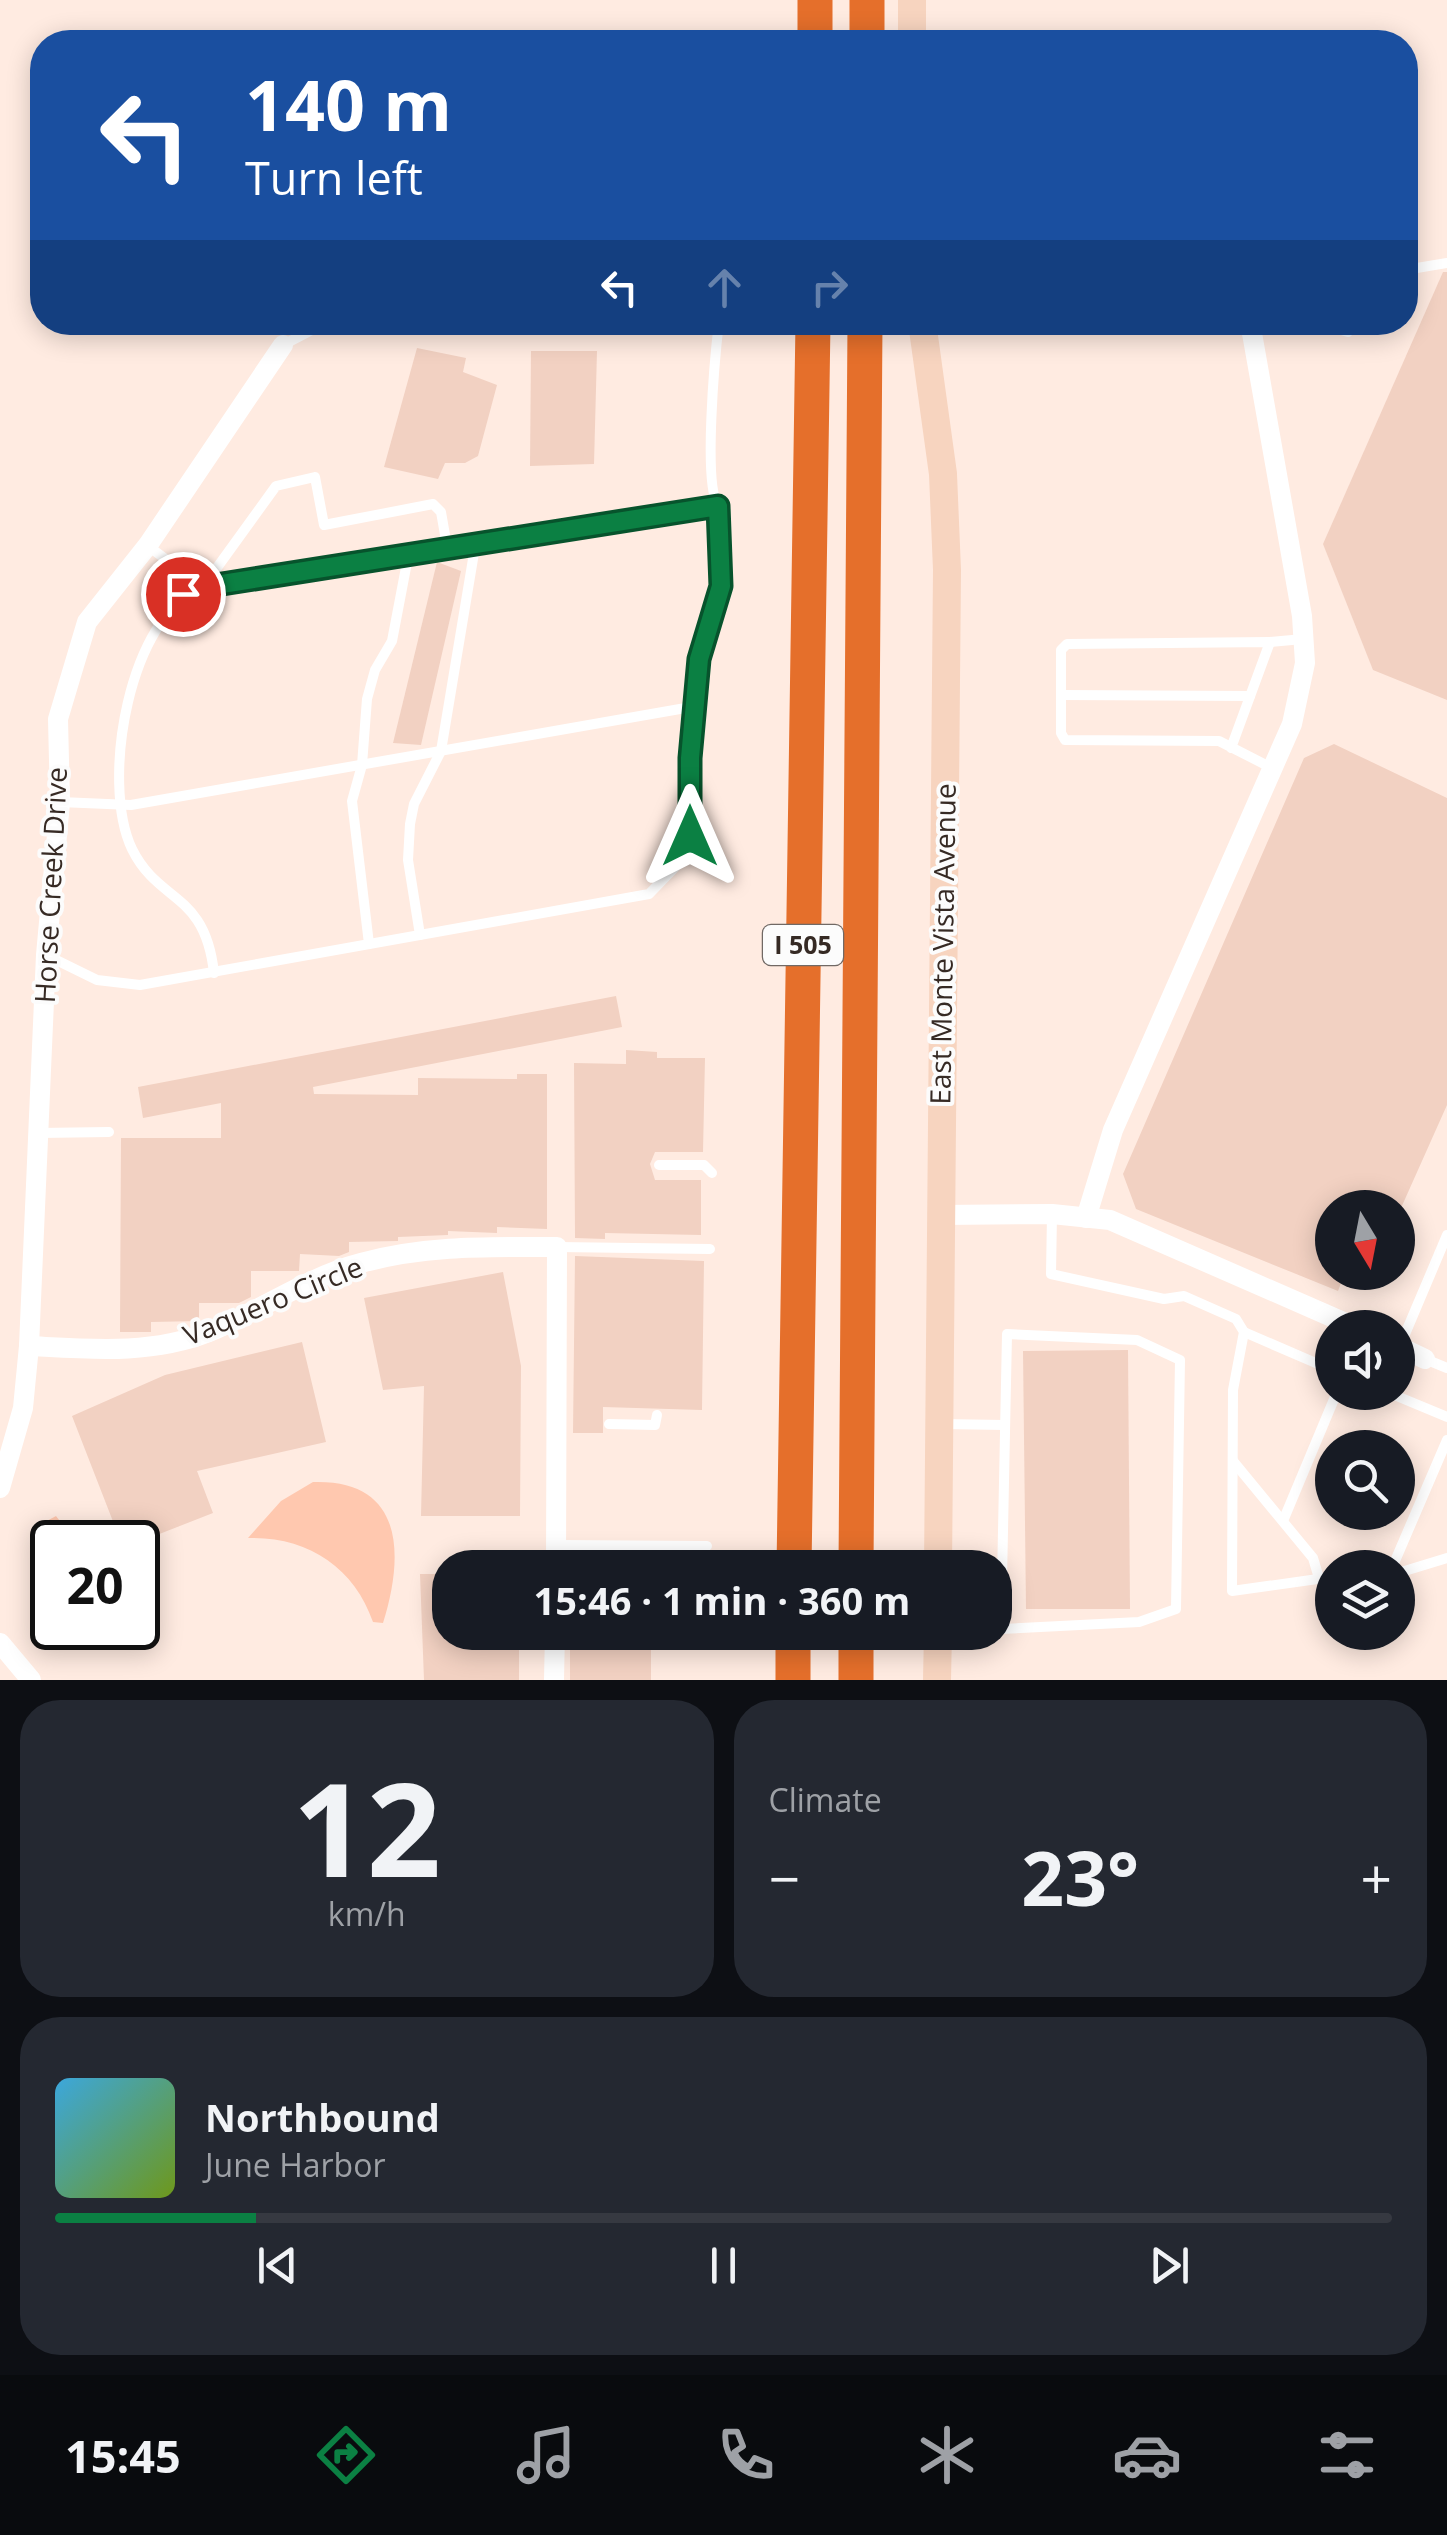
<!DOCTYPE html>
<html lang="en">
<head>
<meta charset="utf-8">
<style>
	body { margin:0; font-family:"Open Sans",sans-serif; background:#242831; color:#f1f3f6; height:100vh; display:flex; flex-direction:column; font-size:38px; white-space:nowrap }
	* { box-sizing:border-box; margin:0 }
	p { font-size:32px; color:#9ea1a6 }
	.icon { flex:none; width:55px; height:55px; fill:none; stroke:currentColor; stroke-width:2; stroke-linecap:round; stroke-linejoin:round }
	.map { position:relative; height:1680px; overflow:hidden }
	.details { display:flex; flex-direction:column; gap:20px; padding:20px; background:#0d0f14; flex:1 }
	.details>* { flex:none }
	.guide { position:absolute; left:30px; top:30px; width:1388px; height:305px; border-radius:40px; box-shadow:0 5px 25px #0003; background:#1a4fa0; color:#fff; overflow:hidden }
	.needle { width:65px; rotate:170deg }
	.controls { position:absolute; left:1315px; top:1190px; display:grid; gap:20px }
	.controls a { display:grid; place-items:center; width:100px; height:100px; border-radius:50%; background:#171b24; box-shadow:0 5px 25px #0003; font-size:50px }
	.speed { position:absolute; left:30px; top:1520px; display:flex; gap:20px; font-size:50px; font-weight:700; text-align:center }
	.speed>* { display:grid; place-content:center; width:130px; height:130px; border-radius:50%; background:#171b24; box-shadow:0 5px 25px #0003; line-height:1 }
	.speed .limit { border:5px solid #111; border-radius:15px; background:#fff; color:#111 }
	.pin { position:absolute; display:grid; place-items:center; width:85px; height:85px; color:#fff; margin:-42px; border:5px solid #fff; border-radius:50%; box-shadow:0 2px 10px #0007 }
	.me { position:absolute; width:110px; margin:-55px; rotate:0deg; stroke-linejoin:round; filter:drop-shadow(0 0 8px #0008) }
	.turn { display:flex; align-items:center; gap:35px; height:210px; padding:0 50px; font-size:45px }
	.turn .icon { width:130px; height:130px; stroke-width:2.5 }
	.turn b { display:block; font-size:70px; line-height:85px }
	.lanes { display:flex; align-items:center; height:95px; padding:0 50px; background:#0003; justify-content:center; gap:50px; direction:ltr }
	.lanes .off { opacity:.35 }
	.big { font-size:75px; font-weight:700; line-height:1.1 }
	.details .tile { flex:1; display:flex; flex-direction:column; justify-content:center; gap:15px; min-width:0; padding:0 35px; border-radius:40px; background:#242831 }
	.details .dial { align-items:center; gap:0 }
	.dial b { font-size:130px; line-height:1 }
	.song { display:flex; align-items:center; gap:30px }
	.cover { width:120px; height:120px; border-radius:15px; background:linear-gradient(135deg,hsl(200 70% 55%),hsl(80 70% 35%)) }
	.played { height:10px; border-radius:5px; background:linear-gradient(90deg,#0b8043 15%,#363941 15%) }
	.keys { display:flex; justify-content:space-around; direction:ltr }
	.heat { display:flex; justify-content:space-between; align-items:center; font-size:55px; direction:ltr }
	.details .tiles { flex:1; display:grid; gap:20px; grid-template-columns:1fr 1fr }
	.tile:last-child { grid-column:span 2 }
	.trip { position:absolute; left:432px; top:1550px; width:580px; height:100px; border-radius:40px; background:#171b24; box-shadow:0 5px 25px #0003; font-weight:700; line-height:100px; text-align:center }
	.tabs { display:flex; height:160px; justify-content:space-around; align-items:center; background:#090b0e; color:#9ea1a6 }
	.tabs .icon { width:70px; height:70px }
	.tabs .on { color:#0b8043 }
	.tabs b { font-size:45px; color:#f1f3f6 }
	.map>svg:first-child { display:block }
	.green { fill:#ffc8af }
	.building { fill:#f2d1c2 }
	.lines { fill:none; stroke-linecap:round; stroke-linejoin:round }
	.lane { stroke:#fff; stroke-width:10 }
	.street { stroke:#fff; stroke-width:20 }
	.secondary { stroke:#f7d4bf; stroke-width:28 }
	.highway { stroke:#e56f2b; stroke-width:35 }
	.route-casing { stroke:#07532c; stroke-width:25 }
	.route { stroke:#0b8043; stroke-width:18 }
	.labels { text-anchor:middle; stroke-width:8; stroke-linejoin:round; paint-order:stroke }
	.shield { fill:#fcfcfc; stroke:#716965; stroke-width:2.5 }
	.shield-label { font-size:25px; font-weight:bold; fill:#362a24 }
	.street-label { font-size:28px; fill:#362a24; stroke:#fcfcfc }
</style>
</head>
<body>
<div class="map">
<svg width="1447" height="1680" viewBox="0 0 1447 1680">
	<rect width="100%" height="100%" fill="#ffebe1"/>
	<g class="green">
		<path d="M313,1482C405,1479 404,1556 383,1623L373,1622C354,1567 307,1536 248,1538L281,1501Z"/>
		<path d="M56,1516L76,1542H52V1599L44,1610C38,1579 35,1553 43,1523Z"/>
	</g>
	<g class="building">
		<path d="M1443,272H1447V700L1373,670L1323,544Z"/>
		<path d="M417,348L466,358L463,372L497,385L478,456L465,463H445L438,479L384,467Z"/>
		<path d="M531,351H597L594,464L530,466Z"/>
		<path d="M437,562L461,571L421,745L393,743Z"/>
		<path d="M1334,744L1447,798V1105L1401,1208H1332V1272H1345L1338,1291L1136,1209L1123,1174L1304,758Z"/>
		<path d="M616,996L622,1027L313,1087L314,1094L418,1095V1078L517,1079V1074H547V1229L497,1227V1233L448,1231V1235L398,1237V1241L349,1242V1252L339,1256L300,1254L299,1271H251V1297L239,1303H199V1321L151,1322V1332H120L121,1138H221V1103L143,1118L138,1087Z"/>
		<path d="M626,1050L657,1052V1058H705L703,1152H655L650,1164L655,1180H701V1235L605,1233V1239L575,1238L574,1063L626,1064Z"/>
		<path d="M575,1256L704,1261L702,1410L603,1407V1433H573Z"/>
		<path d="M503,1272L521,1366L520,1516H421L424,1386L383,1390L364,1298Z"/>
		<path d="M302,1342L326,1442L197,1471L213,1513L139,1542H121L72,1416L165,1375Z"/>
		<path d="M1128,1350L1130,1609H1026L1023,1351Z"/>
		<path d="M420,1574H450V1632H519V1680H424Z"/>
		<rect x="570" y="1632" width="81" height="48"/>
	</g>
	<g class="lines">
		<g class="lane">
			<path d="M1405,270L1447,263"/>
			<path d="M1316,322L1348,332"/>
			<path d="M283,345L327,322"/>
			<path d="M718,505C703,484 715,355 719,322"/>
			<path d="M1270,642L1303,639"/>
			<path d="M1061,695L1250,696"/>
			<path d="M1231,748L1270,642L1067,644L1061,650V733L1065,740L1219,741L1272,768"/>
			<path d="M60,802L131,805L697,706L699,659L721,586L718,505L448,552L441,512L433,504L324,525L315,477L276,486L203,587L148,546"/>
			<path d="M420,935L408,860L410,824L414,804L441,751L475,547"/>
			<path d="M369,944L352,801L362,765L367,699L375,670L392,641L408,557"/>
			<path d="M46,955L97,980L140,985L649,894L683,859L690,836V758L697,706"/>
			<path d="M214,973C205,891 159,904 132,849C100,782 129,614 203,587L448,552"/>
			<path d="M39,1133L109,1132"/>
			<path d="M659,1165H704L712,1173"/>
			<path d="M1052,1214L1051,1274L1164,1299L1184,1296L1236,1319L1244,1332L1233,1390L1232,1591L1332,1577"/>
			<path d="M557,1247L710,1249"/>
			<path d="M1244,1332L1332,1370"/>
			<path d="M1400,1346L1447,1235"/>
			<path d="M1425,1359L1447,1368"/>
			<path d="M1387,1392L1447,1417"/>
			<path d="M609,1424L655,1425L657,1415"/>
			<path d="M941,1424L1005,1425"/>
			<path d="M1233,1461L1313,1558L1319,1578"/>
			<path d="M1283,1521L1337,1392"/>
			<path d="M556,1545L707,1546"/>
			<path d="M1392,1568L1447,1440"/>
			<path d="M1398,1573L1447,1558"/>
			<path d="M995,1630L1001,1629L1139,1622L1176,1609L1180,1360L1137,1340L1007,1334L1001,1629"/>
		</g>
		<g class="street">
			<path d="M941,1215L1052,1214L1110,1220L1357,1328"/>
			<path d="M1086,1218L1113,1130L1292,724L1305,663L1302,616L1250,322"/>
			<path d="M29,1346C89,1349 151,1355 209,1332C260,1311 307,1277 361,1263C426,1245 490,1247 557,1247L556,1568"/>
			<path d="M1398,1346L1425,1359"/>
			<path d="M0,1488L23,1408L29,1346L46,955L60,802L58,719L87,622L148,545L283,345"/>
			<path d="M0,1643L31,1680"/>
			<path d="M554,1680L555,1632"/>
		</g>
		<g class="secondary">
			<path d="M912,42V0"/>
			<path d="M922,322L943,474L947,570L938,1568"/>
			<path d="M937,1680L938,1632"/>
		</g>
		<g class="highway">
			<path d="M815,42V0"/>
			<path d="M867,42V0"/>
			<path d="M794,1568L813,322"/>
			<path d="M856,1568L865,322"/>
			<path d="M793,1680V1632"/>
			<path d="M856,1680V1632"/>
		</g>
	</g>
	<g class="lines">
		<defs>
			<path id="route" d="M183,594L203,587L718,506L721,586L699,659L690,758V836"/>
		</defs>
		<use href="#route" class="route-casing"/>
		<use href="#route" class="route"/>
	</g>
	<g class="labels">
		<rect class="shield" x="763" y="925" width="80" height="40" rx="8"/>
		<g class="shield-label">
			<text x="803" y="954">I 505</text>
		</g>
		<g class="street-label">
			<text transform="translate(51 885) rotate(-87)" y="10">Horse Creek Drive</text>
			<text transform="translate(943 944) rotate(-89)" y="10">East Monte Vista Avenue</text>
			<text transform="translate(273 1301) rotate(-22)" y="10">Vaquero Circle</text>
		</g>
	</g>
</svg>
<div class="controls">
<a><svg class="needle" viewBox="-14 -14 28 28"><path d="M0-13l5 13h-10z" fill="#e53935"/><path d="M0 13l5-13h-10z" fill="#9ea1a6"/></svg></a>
<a><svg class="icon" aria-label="sound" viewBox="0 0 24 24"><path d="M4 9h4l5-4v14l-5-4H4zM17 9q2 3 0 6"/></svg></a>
<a><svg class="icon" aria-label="search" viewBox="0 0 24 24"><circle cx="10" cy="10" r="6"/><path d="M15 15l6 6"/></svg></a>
<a><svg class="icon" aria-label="layers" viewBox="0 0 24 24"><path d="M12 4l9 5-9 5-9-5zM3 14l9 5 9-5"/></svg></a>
</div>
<div class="speed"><div class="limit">20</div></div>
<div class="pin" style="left:183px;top:594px;background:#d93025"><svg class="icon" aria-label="arrive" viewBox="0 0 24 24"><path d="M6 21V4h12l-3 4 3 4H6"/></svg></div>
<svg class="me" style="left:690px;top:836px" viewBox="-20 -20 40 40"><path d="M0-17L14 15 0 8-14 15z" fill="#0b8043" stroke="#fff" stroke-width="4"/></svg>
<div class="trip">15:46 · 1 min · 360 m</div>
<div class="guide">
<div class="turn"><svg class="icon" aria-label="left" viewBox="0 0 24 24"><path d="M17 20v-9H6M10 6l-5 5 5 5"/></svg><div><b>140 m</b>Turn left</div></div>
<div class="lanes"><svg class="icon" aria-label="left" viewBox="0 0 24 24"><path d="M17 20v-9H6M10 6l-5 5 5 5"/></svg><svg class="icon off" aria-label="ahead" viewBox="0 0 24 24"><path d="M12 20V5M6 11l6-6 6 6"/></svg><svg class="icon off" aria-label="right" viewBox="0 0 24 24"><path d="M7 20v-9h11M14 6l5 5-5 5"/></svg></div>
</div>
</div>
<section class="details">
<div class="tiles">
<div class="tile dial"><b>12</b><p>km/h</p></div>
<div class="tile"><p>Climate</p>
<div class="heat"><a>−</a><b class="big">23°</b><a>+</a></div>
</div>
<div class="tile">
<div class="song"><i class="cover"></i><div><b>Northbound</b><p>June Harbor</p></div></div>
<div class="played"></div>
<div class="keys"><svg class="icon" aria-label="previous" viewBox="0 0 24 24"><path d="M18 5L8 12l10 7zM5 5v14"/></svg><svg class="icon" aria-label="pause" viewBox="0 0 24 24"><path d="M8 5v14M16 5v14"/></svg><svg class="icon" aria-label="next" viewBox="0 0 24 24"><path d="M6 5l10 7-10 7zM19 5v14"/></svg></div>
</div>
</div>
</section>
<nav class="tabs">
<b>15:45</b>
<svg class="icon on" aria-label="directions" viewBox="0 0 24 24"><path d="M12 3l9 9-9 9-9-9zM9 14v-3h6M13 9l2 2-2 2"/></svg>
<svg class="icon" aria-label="music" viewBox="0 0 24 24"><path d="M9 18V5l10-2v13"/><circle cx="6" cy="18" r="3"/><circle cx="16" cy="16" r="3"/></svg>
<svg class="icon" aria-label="phone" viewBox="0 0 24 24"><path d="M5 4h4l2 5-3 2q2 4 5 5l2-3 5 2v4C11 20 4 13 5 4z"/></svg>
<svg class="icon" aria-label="climate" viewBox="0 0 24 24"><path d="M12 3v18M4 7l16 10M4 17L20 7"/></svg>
<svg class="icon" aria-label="car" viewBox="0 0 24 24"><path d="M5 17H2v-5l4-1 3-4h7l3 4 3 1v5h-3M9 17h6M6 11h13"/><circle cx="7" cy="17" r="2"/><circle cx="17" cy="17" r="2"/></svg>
<svg class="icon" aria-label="filters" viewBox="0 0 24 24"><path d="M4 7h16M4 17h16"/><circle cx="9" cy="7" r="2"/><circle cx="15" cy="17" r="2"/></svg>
</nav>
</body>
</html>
